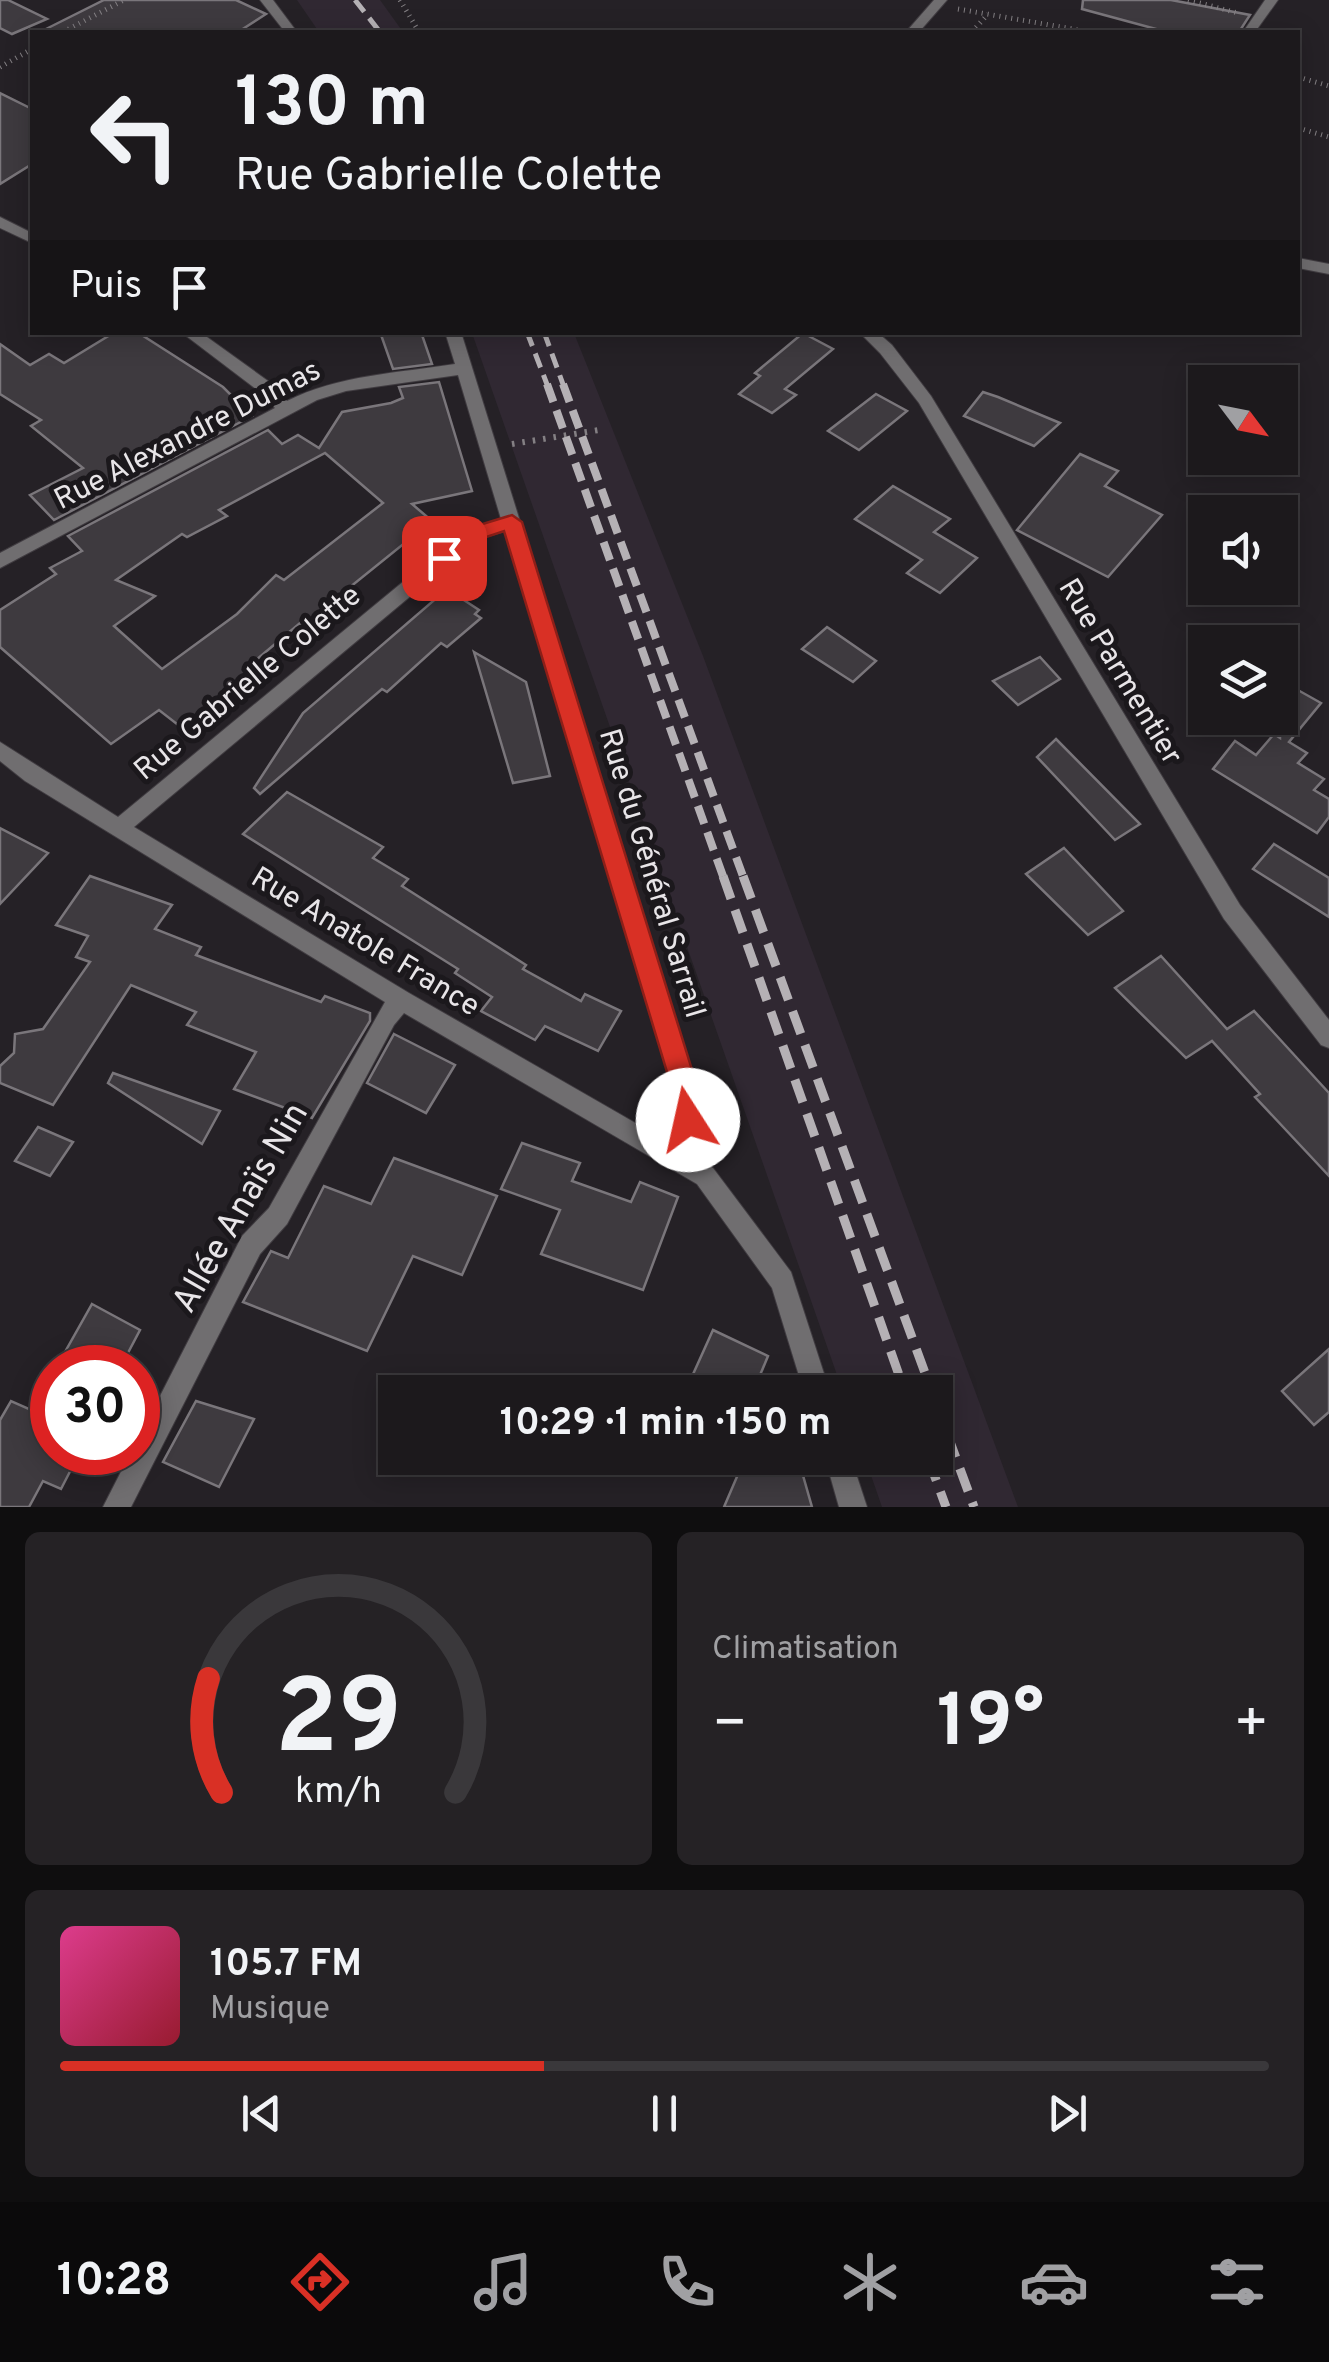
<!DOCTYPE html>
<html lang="fr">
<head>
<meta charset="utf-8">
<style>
	body { margin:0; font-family:Overpass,sans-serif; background:#252225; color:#f1f3f6; height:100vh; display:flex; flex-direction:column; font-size:38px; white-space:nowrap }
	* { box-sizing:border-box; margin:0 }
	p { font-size:32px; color:#a0a0a3 }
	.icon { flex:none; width:55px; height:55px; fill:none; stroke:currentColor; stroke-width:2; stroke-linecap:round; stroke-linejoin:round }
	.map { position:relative; height:1507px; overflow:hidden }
	.panel { display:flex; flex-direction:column; gap:25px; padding:25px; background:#0f0e0f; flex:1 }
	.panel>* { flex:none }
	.hud { position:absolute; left:30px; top:30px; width:1270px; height:305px; border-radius:0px; box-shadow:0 5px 25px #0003,0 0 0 2px #3a383b; background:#1c191c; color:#f1f3f6; overflow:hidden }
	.needle { width:65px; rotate:122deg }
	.controls { position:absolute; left:1188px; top:365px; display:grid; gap:20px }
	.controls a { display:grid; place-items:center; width:110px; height:110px; border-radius:0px; background:#1c191c; box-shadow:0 5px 25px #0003,0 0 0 2px #3a383b; font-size:50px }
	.speed { position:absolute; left:30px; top:1345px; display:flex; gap:20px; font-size:50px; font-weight:700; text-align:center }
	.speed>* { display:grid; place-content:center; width:130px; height:130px; border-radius:50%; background:#1c191c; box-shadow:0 5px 25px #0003,0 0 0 2px #3a383b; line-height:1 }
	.speed .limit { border:15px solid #d22; background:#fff; color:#111 }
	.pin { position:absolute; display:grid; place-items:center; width:85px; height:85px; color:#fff; margin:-42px; border-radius:20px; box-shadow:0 5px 15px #0006 }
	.me { position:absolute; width:110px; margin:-55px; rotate:350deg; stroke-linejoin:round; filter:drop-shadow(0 0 8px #0008) }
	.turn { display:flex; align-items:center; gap:35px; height:210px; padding:0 40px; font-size:45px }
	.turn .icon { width:130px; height:130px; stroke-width:2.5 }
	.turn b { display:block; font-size:70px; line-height:85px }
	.then { display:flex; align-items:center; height:95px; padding:0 40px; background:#0003; gap:20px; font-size:38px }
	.big { font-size:75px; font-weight:700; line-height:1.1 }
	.panel .widget { flex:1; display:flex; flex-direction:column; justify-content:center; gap:15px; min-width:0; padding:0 35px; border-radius:15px; background:#252225 }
	.panel .dial { align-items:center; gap:0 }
	.dial svg { height:260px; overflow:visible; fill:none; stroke:#3a383b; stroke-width:7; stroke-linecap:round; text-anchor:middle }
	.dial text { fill:#f1f3f6; stroke:none }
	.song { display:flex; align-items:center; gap:30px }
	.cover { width:120px; height:120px; border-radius:15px; background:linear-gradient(135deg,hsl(330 70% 55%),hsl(350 70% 35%)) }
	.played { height:10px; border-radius:5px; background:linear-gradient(90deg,#d93025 40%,#3a383b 40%) }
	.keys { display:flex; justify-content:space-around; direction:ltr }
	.heat { display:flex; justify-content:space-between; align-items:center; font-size:55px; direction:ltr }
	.panel .tiles { flex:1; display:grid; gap:25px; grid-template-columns:1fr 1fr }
	.widget:last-child { grid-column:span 2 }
	.trip { position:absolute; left:378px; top:1375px; width:575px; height:100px; border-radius:0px; background:#1c191c; box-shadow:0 5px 25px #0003,0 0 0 2px #3a383b; font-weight:700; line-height:100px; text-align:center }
	.tabs { display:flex; height:160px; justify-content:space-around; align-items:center; background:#0b0a0b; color:#a0a0a3 }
	.tabs .icon { width:70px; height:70px }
	.tabs .current { color:#d93025 }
	.tabs b { font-size:45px; color:#f1f3f6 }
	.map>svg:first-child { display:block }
	.built { fill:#302832 }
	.building { fill:#3e3a3f; stroke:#7a767b; stroke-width:2.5; fill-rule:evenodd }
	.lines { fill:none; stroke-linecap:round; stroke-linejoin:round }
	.service-casing { stroke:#403c41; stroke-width:2 }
	.minor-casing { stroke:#403c41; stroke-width:2 }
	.path-far1 { stroke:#848084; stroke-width:5; stroke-dasharray:1 5; stroke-linecap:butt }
	.path { stroke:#848084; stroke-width:6; stroke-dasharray:2.5 8; stroke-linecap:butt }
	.service { fill:#706e70; fill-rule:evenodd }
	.minor { fill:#706e70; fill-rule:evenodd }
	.rail-far2 { stroke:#b5b1b5; stroke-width:5; stroke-dasharray:15 8; stroke-linecap:butt }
	.rail-far1 { stroke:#b5b1b5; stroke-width:8; stroke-dasharray:19 9; stroke-linecap:butt }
	.rail { stroke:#b5b1b5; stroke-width:9; stroke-dasharray:24 12; stroke-linecap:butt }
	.route { fill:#d93025; stroke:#8d1f18; stroke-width:2.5 }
	.labels { text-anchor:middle; stroke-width:10; stroke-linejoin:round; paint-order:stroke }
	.street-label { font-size:30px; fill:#e8e5e8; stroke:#1b181c }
	.near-street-label { font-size:35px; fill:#e8e5e8; stroke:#1b181c }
</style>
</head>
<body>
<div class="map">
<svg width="1329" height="1507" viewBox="0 0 1329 1507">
	<rect width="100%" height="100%" fill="#252126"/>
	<g class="built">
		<path d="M297,0H380L403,32H319Z"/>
		<path d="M472,333H574L703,656L1018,1507H882L865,1458H935V1392H843Z"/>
	</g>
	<g class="building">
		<path d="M0,0H8L47,19L12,34L0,28Z"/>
		<path d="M104,0H236L266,14L238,32H40Z"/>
		<path d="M1083,0H1171L1250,15L1239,32H1167L1082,9Z"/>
		<path d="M0,93L32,109V164L0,184Z"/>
		<path d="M115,332H137L223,387L252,416L54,520L30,495L83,468L31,426L41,420L0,394V344L30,365L49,354L64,363Z"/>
		<path d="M380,332H421L432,364L393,369Z"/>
		<path d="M803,333L833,349L785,389L796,395L772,413L739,394L760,376L755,373Z"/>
		<path d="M439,382L472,491L412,504L432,521L303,625L300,623L256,660L261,664L182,728L159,710L111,744L0,647V610L56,574L50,568L82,551L68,536L268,430L282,444L298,435L319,448L342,412L391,403L403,398L399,387ZM325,453L383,503L284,580L276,575L237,614L162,669L114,626L155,596L116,580L182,534L187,537L227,516L219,510Z"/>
		<path d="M983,392L998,397L1060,423L1034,446L964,416Z"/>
		<path d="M876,394L907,411L859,450L828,431Z"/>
		<path d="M1080,454L1118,471L1105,486L1162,515L1108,577L1017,530Z"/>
		<path d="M893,486L950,519L934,532L977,558L940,593L907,573L922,560L855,519Z"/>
		<path d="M447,589L479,610L475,614L481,618L447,647L441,643L387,692L382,689L260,794L254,788L303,713Z"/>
		<path d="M827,627L876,661L853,682L802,649Z"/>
		<path d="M474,652L526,682L550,776L513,783Z"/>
		<path d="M1040,657L1060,679L1018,705L993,681Z"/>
		<path d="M1280,680L1321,703L1289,742L1307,753L1298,763L1324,779L1314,790L1329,799V817L1317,833L1213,769L1235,741L1256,755L1274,734L1280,738Z"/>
		<path d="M1056,739L1140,824L1115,840L1037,757Z"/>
		<path d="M287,792L383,847L373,858L408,879L402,886L526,965L523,969L581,1001L585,994L621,1011L598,1051L545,1026L535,1040L481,1011L492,997L455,973L458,969L243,834Z"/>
		<path d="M0,828L48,853L0,904Z"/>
		<path d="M1274,844L1329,878V917L1253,869Z"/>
		<path d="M1064,848L1123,911L1088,935L1026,874Z"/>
		<path d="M90,876L172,905L155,929L201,947L196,955L321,1002L325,996L370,1013V1021L312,1118L234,1089L256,1052L187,1025L196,1012L131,985L53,1105L0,1083V1066L14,1053L15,1034L43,1029L90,962L76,957L88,936L56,925Z"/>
		<path d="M1161,956L1227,1029L1254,1011L1329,1093V1176L1255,1097L1260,1094L1212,1041L1186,1058L1115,988Z"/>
		<path d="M394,1034L455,1065L426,1113L367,1083Z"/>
		<path d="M113,1073L220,1111L202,1144L108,1083Z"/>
		<path d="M38,1127L73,1142L50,1176L15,1161Z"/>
		<path d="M522,1143L580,1163L572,1181L631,1202L640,1182L678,1197L643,1290L541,1254L560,1210L501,1189Z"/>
		<path d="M394,1158L497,1196L462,1275L413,1256L367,1351L243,1302L271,1251L288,1258L324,1186L371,1204Z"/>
		<path d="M92,1304L140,1330L120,1368H56Z"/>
		<path d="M713,1330L768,1356L753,1392H685Z"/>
		<path d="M1329,1349V1412L1314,1425L1282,1391Z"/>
		<path d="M52,1373V1452H80L61,1489L43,1481L29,1507H0V1420L11,1401L31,1410Z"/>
		<path d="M196,1401L254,1419L219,1487L163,1462Z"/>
		<path d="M745,1458H798L812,1507H724Z"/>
	</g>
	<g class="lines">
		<defs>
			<path id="service" d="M1265,0H1278L1255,32H1243Z"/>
			<g id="minor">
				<path d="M260,0H273L297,32H285Z"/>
				<path d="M934,0H947L919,32H906Z"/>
				<path d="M0,217L32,233V243L0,228Z"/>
				<path d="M1298,258L1329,264V274L1298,268Z"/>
				<path d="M181,332H200L268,381L287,401C338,375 399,373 455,364L445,332H461L701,1102L700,1121L685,1151L713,1168L791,1272L830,1392H804L772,1288L697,1184L404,1013L394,1025L287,1224L260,1254L131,1507H103L131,1452H138V1439L242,1236L269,1208L385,1002L25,781L0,761V742L118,817L467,529L501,519L458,375L346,391L317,400L0,568V553L275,408L256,389ZM505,531L677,1102L676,1119L665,1140L409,993L134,827L479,539Z"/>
				<path d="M859,332H877L892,345L931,396L1240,905L1329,1020V1048L1321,1045L1224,919L919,403L880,353Z"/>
				<path d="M825,1458H851L867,1507H839Z"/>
			</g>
		</defs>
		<use href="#service" class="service-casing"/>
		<use href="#minor" class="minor-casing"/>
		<g class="path-far1">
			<path d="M400,0L419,32"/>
			<path d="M1188,0L1238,13"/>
			<path d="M958,9L1090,32"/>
			<path d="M63,32L124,0"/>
			<path d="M972,32L988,14"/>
			<path d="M0,67L32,49"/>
			<path d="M1298,77L1329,86"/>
			<path d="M1298,128L1329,137"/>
		</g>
		<path class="path" d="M512,444L599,430"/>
		<use href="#service" class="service"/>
		<use href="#minor" class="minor"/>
		<g class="rail-far2">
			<path d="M355,0L380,32"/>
			<path d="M527,332L548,387"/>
			<path d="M544,332L564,387"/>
		</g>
		<g class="rail-far1">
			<path d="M547,384L724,879"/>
			<path d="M563,384L744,879"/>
		</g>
		<g class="rail">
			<path d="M723,876L905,1392"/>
			<path d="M743,876L932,1392"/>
			<path d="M935,1401L974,1507"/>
			<path d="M928,1458L946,1507"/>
		</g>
	</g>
	<path class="route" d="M512,515L522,522L702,1102L698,1129L688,1133L679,1129L676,1102L504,531L480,539L451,564H436L433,558L466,529Z"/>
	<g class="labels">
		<g class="street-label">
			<text transform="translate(187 434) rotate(-27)" y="10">Rue Alexandre Dumas</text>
			<text transform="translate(1121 671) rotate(59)" y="10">Rue Parmentier</text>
			<text transform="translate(247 682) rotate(-40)" y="10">Rue Gabrielle Colette</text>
			<text transform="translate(653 873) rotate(73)" y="10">Rue du Général Sarrail</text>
			<text transform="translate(366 941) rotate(31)" y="10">Rue Anatole France</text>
		</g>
		<g class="near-street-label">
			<text transform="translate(239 1207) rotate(-60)" y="12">Allée Anaïs Nin</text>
		</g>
	</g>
</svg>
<div class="controls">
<a><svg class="needle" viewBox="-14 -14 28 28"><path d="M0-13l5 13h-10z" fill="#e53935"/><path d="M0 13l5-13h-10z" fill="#a0a0a3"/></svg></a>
<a><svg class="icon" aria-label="sound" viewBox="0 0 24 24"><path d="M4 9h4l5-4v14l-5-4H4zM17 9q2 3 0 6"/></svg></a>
<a><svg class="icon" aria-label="layers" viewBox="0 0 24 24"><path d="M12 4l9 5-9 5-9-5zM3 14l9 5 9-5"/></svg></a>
</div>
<div class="speed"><div class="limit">30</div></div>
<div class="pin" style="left:444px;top:558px;background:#d93025"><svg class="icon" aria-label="arrive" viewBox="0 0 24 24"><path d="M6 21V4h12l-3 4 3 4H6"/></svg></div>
<svg class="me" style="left:688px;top:1120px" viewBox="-20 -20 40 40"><circle r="19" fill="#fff"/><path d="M0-13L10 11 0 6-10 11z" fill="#d93025"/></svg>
<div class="trip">10:29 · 1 min · 150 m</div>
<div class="hud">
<div class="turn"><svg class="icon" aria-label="left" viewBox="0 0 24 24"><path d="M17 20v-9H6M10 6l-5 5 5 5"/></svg><div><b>130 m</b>Rue Gabrielle Colette</div></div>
<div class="then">Puis<svg class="icon" aria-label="arrive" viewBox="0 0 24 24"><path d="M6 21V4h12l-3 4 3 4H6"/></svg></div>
</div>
</div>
<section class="panel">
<div class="tiles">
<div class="widget dial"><svg viewBox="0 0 100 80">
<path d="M14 69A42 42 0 1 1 86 69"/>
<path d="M14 69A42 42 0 0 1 10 34" stroke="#d93025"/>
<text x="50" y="56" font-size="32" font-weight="700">29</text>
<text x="50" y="72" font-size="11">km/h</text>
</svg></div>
<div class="widget"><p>Climatisation</p>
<div class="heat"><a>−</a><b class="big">19°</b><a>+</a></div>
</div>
<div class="widget">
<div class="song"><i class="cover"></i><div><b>105.7 FM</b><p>Musique</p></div></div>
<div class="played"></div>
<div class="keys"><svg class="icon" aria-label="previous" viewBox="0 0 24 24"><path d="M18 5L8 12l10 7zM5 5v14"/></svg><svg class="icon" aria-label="pause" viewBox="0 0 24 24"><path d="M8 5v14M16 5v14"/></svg><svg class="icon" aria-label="next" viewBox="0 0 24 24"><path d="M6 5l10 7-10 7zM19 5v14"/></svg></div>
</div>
</div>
</section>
<nav class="tabs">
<b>10:28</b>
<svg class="icon current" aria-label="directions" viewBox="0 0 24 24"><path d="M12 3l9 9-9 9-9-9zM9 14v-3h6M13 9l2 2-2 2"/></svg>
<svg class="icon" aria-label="music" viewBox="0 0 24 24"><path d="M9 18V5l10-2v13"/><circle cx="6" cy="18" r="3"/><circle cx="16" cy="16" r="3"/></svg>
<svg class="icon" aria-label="phone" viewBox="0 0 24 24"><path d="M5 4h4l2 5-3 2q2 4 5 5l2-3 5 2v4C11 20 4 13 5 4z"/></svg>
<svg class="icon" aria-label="climate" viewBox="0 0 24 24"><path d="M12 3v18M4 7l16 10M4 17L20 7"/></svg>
<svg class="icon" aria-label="car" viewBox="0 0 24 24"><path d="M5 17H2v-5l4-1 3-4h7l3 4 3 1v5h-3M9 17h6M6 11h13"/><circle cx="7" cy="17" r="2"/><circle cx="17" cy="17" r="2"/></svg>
<svg class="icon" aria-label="filters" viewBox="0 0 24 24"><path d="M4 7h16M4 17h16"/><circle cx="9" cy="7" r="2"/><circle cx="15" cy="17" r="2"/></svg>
</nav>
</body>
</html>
